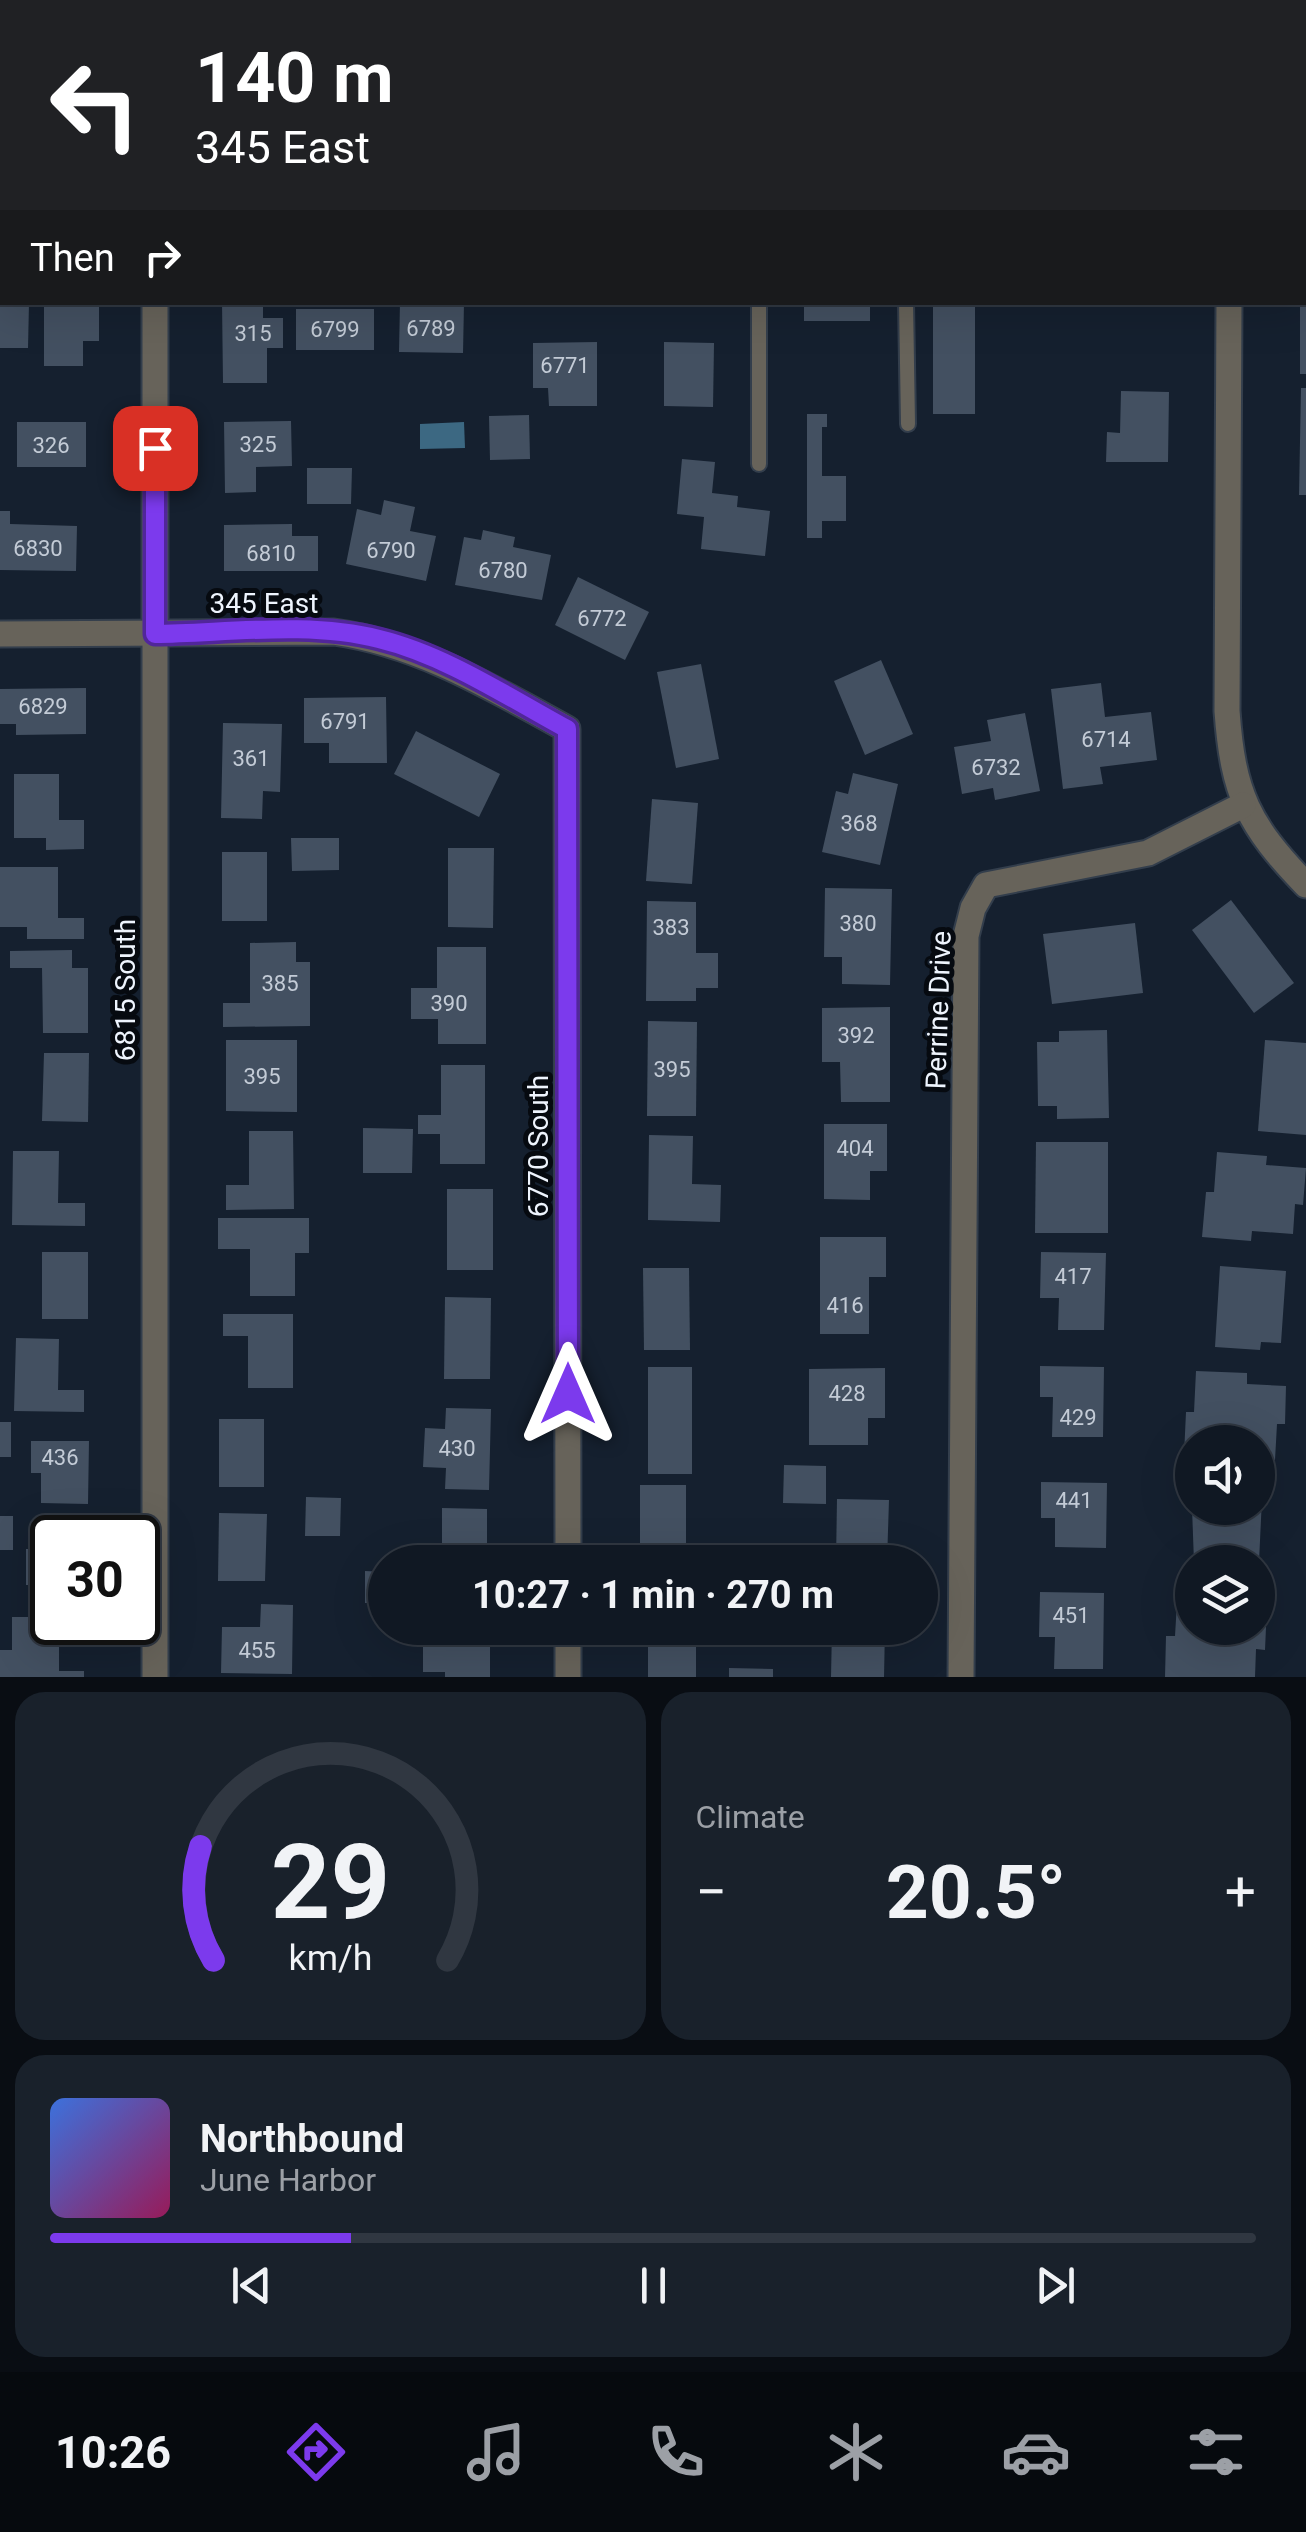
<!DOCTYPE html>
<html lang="en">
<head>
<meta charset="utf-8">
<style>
	body { margin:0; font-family:Roboto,sans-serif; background:#19212b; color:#f1f3f6; height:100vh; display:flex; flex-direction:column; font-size:38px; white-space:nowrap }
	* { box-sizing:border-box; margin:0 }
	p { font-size:32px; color:#9ca0a6 }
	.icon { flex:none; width:55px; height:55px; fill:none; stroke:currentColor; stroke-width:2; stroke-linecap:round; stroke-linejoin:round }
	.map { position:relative; height:1677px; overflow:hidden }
	.side { display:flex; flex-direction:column; gap:15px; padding:15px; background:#090d13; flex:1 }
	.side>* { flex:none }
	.guide { position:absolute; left:0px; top:0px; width:1308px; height:305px; box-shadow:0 10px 40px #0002,0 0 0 2px #303741; background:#202124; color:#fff; overflow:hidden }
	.controls { position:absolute; left:1175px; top:1425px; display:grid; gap:20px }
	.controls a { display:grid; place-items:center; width:100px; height:100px; border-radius:50%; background:#101823; box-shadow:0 10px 40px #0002,0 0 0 2px #303741; font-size:50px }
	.speed { position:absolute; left:30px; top:1515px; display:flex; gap:20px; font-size:50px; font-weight:700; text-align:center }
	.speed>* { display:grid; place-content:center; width:130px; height:130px; border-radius:50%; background:#101823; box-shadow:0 10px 40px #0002,0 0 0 2px #303741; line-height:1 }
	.speed .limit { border:5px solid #111; border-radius:15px; background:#fff; color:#111 }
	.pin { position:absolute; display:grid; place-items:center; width:85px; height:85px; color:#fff; margin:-42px; border-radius:20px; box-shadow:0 5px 15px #0006 }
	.me { position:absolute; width:110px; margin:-55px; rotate:0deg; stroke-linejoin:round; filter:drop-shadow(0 0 8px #0008) }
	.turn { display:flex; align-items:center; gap:35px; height:210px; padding:0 30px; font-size:45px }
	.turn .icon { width:130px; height:130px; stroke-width:2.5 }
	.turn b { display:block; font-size:70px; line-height:85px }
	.then { display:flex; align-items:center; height:95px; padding:0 30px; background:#0003; gap:20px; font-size:38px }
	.big { font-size:75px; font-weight:700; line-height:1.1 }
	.side .widget { flex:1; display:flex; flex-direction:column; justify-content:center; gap:15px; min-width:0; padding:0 35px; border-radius:30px; background:#19212b }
	.side .dial { align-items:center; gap:0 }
	.dial svg { height:260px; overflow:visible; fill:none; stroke:#303741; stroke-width:7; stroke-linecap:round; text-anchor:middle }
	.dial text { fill:#f1f3f6; stroke:none }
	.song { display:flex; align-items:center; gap:30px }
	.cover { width:120px; height:120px; border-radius:15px; background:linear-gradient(135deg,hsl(220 70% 55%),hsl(330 70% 35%)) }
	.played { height:10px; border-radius:5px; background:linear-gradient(90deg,#7c3aed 25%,#303741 25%) }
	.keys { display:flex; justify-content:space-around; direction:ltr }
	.heat { display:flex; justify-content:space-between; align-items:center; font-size:55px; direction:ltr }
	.side .tiles { flex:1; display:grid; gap:15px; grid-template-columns:1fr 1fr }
	.widget:last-child { grid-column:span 2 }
	.trip { position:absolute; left:368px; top:1545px; width:570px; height:100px; border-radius:50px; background:#101823; box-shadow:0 10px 40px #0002,0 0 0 2px #303741; font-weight:700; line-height:100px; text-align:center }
	.tab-bar { display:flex; height:160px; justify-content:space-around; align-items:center; background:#060a0e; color:#9ca0a6 }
	.tab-bar .icon { width:70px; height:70px }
	.tab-bar .on { color:#7c3aed }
	.tab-bar b { font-size:45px; color:#f1f3f6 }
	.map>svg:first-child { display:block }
	.water { fill:#3c6882 }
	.building { fill:#435061 }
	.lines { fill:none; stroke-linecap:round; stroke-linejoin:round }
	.lane-casing { stroke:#333e4c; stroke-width:18 }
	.street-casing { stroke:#333e4c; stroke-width:29 }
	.lane { stroke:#67635a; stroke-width:14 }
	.street { stroke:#67635a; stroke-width:25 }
	.route-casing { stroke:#51269a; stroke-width:25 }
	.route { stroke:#7c3aed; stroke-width:18 }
	.labels { text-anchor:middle; stroke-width:10; stroke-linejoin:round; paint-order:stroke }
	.number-label { font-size:22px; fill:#c3cbd6 }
	.street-label { font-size:28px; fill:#eef4fd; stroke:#060a10 }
</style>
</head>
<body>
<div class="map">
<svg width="1306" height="1677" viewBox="0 0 1306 1677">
	<rect width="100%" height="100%" fill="#15202f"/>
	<path class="water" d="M464,422L465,448L420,449V424Z"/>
	<g class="building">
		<path d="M44,302H99V341H83V366H44Z"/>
		<path d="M222,302H263V318H283V348H267V383H223Z"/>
		<path d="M400,302L464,303L463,353L399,352Z"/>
		<rect x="804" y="302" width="66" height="19"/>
		<rect x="933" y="302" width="42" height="112"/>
		<rect x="1300" y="302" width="6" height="72"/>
		<path d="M0,303H29L28,348H0Z"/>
		<rect x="296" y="309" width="78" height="41"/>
		<path d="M597,342V406H549L548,388H533V343Z"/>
		<path d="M664,342L714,343L713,407L664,406Z"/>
		<path d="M1301,388H1306V495H1299Z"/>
		<path d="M1121,391L1169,392L1168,462H1106L1107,432L1120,433Z"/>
		<path d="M807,414H827V427H822V476H846V521H822V538H807Z"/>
		<path d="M529,415L530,459L490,460L489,416Z"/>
		<path d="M291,421L292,466L256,467V492L225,493L224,422Z"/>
		<rect x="17" y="422" width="69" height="45"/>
		<path d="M682,459L715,462L712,493L738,496L737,507L770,511L765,556L701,549L704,517L677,514Z"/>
		<path d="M307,468H352L351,504H307Z"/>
		<path d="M384,500L415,507L410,531L436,536L426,581L346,564L357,509L381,515Z"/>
		<path d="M0,511H10V524L77,526L76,571L0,570Z"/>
		<path d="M292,524V536H318V571H224V525Z"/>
		<path d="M483,530L515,537L513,547L551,555L542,600L455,585L464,537L481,540Z"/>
		<path d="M578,577L649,612L625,660L555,625Z"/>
		<path d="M881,660L913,734L865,755L834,681Z"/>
		<path d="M701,664L719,759L676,768L657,672Z"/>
		<path d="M1101,683L1105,717L1151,712L1157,760L1100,767L1103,784L1063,789L1051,689Z"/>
		<path d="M86,688V734L16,735V724H0V689Z"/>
		<path d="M386,697L387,763H329V743H304V698Z"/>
		<path d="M1025,713L1040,791L995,800L993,788L962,794L954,747L991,741L987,720Z"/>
		<path d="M223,723L282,724L280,792L263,791L262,819L221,818Z"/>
		<path d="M416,731L500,774L479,817L394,774Z"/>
		<path d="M853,773L898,784L880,865L822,852L836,791L848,794Z"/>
		<path d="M14,774H59V820H84V849L46,850V838H14Z"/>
		<path d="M652,799L698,803L692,884L646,881Z"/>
		<path d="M291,838H339V870L292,871Z"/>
		<path d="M448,848H494L493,928L448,927Z"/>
		<rect x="222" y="852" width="45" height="69"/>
		<path d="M0,867H58V918H84V939H27V927H0Z"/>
		<path d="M825,888L892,889L890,985L842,984V957H824Z"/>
		<path d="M1231,900L1294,983L1254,1013L1192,930Z"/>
		<path d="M647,901L696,902V953H718V988H696V1001H646Z"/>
		<path d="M1135,923L1143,993L1052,1004L1043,934Z"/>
		<path d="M296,942V962H310V1026L223,1027V1003H250V943Z"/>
		<path d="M437,947H486V1044H438V1019H411V988H437Z"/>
		<path d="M72,950V968H88V1033H43L42,968H10V951Z"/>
		<path d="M890,1007V1102H841L840,1062H822V1008Z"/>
		<path d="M648,1021L697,1022L696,1116H647Z"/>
		<path d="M1107,1030L1109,1118L1057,1119V1106H1038L1037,1042H1059V1031Z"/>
		<path d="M226,1040H297V1112L226,1111Z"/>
		<path d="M1265,1040L1306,1043V1135L1258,1131Z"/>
		<path d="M44,1053H89L88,1122L42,1121Z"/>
		<path d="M441,1065H485V1164H440V1134H418V1115H441Z"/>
		<path d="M824,1124H887V1171H870V1200L824,1199Z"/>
		<path d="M363,1128L413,1129L412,1173H363Z"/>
		<path d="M249,1131H293L294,1209L226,1210V1185H249Z"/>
		<path d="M649,1135L693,1136L692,1184L721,1185L720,1222L648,1220Z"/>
		<path d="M1036,1142H1108V1233H1035Z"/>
		<path d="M13,1151H59L58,1203H85V1226L12,1225Z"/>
		<path d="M1217,1152L1267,1156L1266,1165L1306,1168L1303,1205L1295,1204L1293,1234L1252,1231L1251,1241L1202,1237L1206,1192H1214Z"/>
		<rect x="447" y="1189" width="46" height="81"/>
		<path d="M218,1218H309V1253H295V1296H250V1249H218Z"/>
		<path d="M820,1237H886V1277H869V1334H820Z"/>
		<rect x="42" y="1252" width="46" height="67"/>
		<path d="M1041,1252L1106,1253L1104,1330H1058L1059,1298H1040Z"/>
		<path d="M1220,1266L1286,1271L1281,1343L1261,1342L1260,1350L1215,1347Z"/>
		<path d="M643,1268H689L690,1350H644Z"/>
		<path d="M445,1297L491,1298L490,1379H444Z"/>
		<path d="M223,1314H293V1388H248V1336H223Z"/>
		<path d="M16,1338L59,1339L58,1390H84V1412L14,1411Z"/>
		<path d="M1040,1366L1104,1367L1103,1437H1052L1053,1397H1040Z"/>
		<rect x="648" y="1367" width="44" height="107"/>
		<path d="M885,1368V1418H868V1445H809V1369Z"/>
		<path d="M1196,1371L1247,1373V1384L1286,1386L1285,1424H1277L1275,1460L1258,1459V1442H1192V1456L1184,1455L1186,1412H1194Z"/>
		<path d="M446,1408L491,1409L489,1490L445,1489L446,1468L423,1467L425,1428L445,1429Z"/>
		<rect x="219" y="1419" width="45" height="68"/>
		<rect x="0" y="1422" width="11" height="35"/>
		<path d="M31,1441H89L88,1504L41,1503V1473H31Z"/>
		<path d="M784,1465L826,1466V1504L783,1503Z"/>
		<path d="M1041,1482L1107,1483L1106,1548L1055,1547V1518H1041Z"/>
		<rect x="640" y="1485" width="46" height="77"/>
		<path d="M306,1497L341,1498L340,1536H305Z"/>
		<path d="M1258,1498H1262L1259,1562H1194L1192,1508H1258Z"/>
		<path d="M837,1499L889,1500L887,1562H836Z"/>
		<path d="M442,1508L487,1509V1562H442Z"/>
		<path d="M219,1513L267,1514L265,1581H218Z"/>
		<rect x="0" y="1516" width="13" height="34"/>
		<path d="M40,1533H88V1538H52V1601H41V1585H26V1549H40Z"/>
		<path d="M365,1571L385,1572V1603H365Z"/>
		<path d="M1040,1592L1104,1593L1103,1669H1054L1055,1637H1039Z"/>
		<path d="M1177,1602H1192V1628H1258V1605H1267L1265,1650L1256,1649L1255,1677H1165L1166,1636H1175Z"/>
		<path d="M261,1604L293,1605L292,1674L221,1673L222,1627H260Z"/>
		<path d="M12,1617H52V1622H59V1671H84V1677H0V1650H12Z"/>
		<path d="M442,1628H490V1677H445V1672H423V1629Z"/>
		<rect x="648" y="1628" width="48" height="49"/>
		<path d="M779,1628H830V1637L779,1636Z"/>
		<path d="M832,1628H885L884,1677H831Z"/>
		<path d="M729,1668L773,1669V1677H729Z"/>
	</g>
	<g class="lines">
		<defs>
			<g id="lane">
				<path d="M906,302L908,424"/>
				<path d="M759,464V302"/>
			</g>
			<g id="street">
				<path d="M431,2V0"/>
				<path d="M829,2V0"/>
				<path d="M1285,2V0"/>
				<path d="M0,205H2"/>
				<path d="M1305,205H1306"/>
				<path d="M155,302V1677"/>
				<path d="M1229,302L1227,711C1233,794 1248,825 1306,885"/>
				<path d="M0,634L334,632C420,644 492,688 567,729L568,1562"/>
				<path d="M568,1677V1628"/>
				<path d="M961,1677L966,936L973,908L986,885L1148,853L1243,805"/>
			</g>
		</defs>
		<use href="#lane" class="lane-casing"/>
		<use href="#street" class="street-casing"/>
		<use href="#lane" class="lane"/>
		<use href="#street" class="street"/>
	</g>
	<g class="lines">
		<defs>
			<path id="route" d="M155,448V634C227,633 309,621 379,639C445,655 508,697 567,729L568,1394"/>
		</defs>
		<use href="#route" class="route-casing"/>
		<use href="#route" class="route"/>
	</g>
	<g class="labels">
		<g class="number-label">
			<text x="431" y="336">6789</text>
			<text x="335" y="337">6799</text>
			<text x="253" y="341">315</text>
			<text x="565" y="373">6771</text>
			<text x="258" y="452">325</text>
			<text x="51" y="453">326</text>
			<text x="38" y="556">6830</text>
			<text x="391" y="558">6790</text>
			<text x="271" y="561">6810</text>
			<text x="503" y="578">6780</text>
			<text x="602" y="626">6772</text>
			<text x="43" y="714">6829</text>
			<text x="345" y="729">6791</text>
			<text x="1106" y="747">6714</text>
			<text x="251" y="766">361</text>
			<text x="996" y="775">6732</text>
			<text x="859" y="831">368</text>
			<text x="858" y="931">380</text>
			<text x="671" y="935">383</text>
			<text x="280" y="991">385</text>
			<text x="449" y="1011">390</text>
			<text x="856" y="1043">392</text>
			<text x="672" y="1077">395</text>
			<text x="262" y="1084">395</text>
			<text x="855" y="1156">404</text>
			<text x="1073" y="1284">417</text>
			<text x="845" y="1313">416</text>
			<text x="847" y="1401">428</text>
			<text x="1078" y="1425">429</text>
			<text x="457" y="1456">430</text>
			<text x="60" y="1465">436</text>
			<text x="1074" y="1508">441</text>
			<text x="1071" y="1623">451</text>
			<text x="257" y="1658">455</text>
		</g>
		<g class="street-label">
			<text x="264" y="613">345 East</text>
			<text transform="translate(125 990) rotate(-90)" y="10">6815 South</text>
			<text transform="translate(938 1010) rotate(-88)" y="10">Perrine Drive</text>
			<text transform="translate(538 1146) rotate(-90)" y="10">6770 South</text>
		</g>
	</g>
</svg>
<div class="controls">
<a><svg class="icon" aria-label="sound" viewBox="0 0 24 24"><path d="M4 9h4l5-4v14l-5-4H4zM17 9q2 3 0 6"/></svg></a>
<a><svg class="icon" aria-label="layers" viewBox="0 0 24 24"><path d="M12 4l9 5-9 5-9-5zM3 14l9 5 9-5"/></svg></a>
</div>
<div class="speed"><div class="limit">30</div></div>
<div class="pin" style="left:155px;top:448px;background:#d93025"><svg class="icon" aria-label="arrive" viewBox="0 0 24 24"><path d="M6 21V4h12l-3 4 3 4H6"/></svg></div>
<svg class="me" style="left:568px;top:1394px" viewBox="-20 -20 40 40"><path d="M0-17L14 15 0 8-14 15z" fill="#7c3aed" stroke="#fff" stroke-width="4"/></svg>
<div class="trip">10:27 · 1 min · 270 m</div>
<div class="guide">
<div class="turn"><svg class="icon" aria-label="left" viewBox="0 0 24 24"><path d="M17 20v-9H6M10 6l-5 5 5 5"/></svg><div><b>140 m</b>345 East</div></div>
<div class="then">Then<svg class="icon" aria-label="right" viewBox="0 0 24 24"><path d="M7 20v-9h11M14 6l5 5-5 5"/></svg></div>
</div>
</div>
<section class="side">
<div class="tiles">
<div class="widget dial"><svg viewBox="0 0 100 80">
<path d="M14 69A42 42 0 1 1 86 69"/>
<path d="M14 69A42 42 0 0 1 10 34" stroke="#7c3aed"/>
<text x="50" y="56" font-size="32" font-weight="700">29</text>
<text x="50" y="72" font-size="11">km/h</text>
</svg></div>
<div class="widget"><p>Climate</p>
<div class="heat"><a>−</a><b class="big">20.5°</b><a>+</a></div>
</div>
<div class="widget">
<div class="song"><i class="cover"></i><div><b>Northbound</b><p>June Harbor</p></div></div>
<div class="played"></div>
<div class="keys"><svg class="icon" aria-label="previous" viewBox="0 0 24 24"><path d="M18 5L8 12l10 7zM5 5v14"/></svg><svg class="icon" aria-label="pause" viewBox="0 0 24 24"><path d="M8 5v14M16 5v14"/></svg><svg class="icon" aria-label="next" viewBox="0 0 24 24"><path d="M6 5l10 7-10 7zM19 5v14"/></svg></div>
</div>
</div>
</section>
<nav class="tab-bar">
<b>10:26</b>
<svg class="icon on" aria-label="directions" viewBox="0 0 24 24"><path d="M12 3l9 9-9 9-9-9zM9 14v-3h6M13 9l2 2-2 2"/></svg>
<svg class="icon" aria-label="music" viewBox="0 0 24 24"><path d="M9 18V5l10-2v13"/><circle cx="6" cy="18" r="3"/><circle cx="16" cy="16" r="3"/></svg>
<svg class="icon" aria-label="phone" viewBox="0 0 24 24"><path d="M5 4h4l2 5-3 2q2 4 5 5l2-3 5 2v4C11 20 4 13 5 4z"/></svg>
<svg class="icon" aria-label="climate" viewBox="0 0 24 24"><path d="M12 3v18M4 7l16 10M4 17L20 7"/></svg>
<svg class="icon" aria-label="car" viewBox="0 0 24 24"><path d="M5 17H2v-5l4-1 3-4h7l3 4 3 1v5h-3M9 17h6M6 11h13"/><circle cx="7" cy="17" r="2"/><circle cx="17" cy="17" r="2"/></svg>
<svg class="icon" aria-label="filters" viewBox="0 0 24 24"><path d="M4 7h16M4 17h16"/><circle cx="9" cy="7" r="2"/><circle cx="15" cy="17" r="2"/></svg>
</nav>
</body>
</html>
